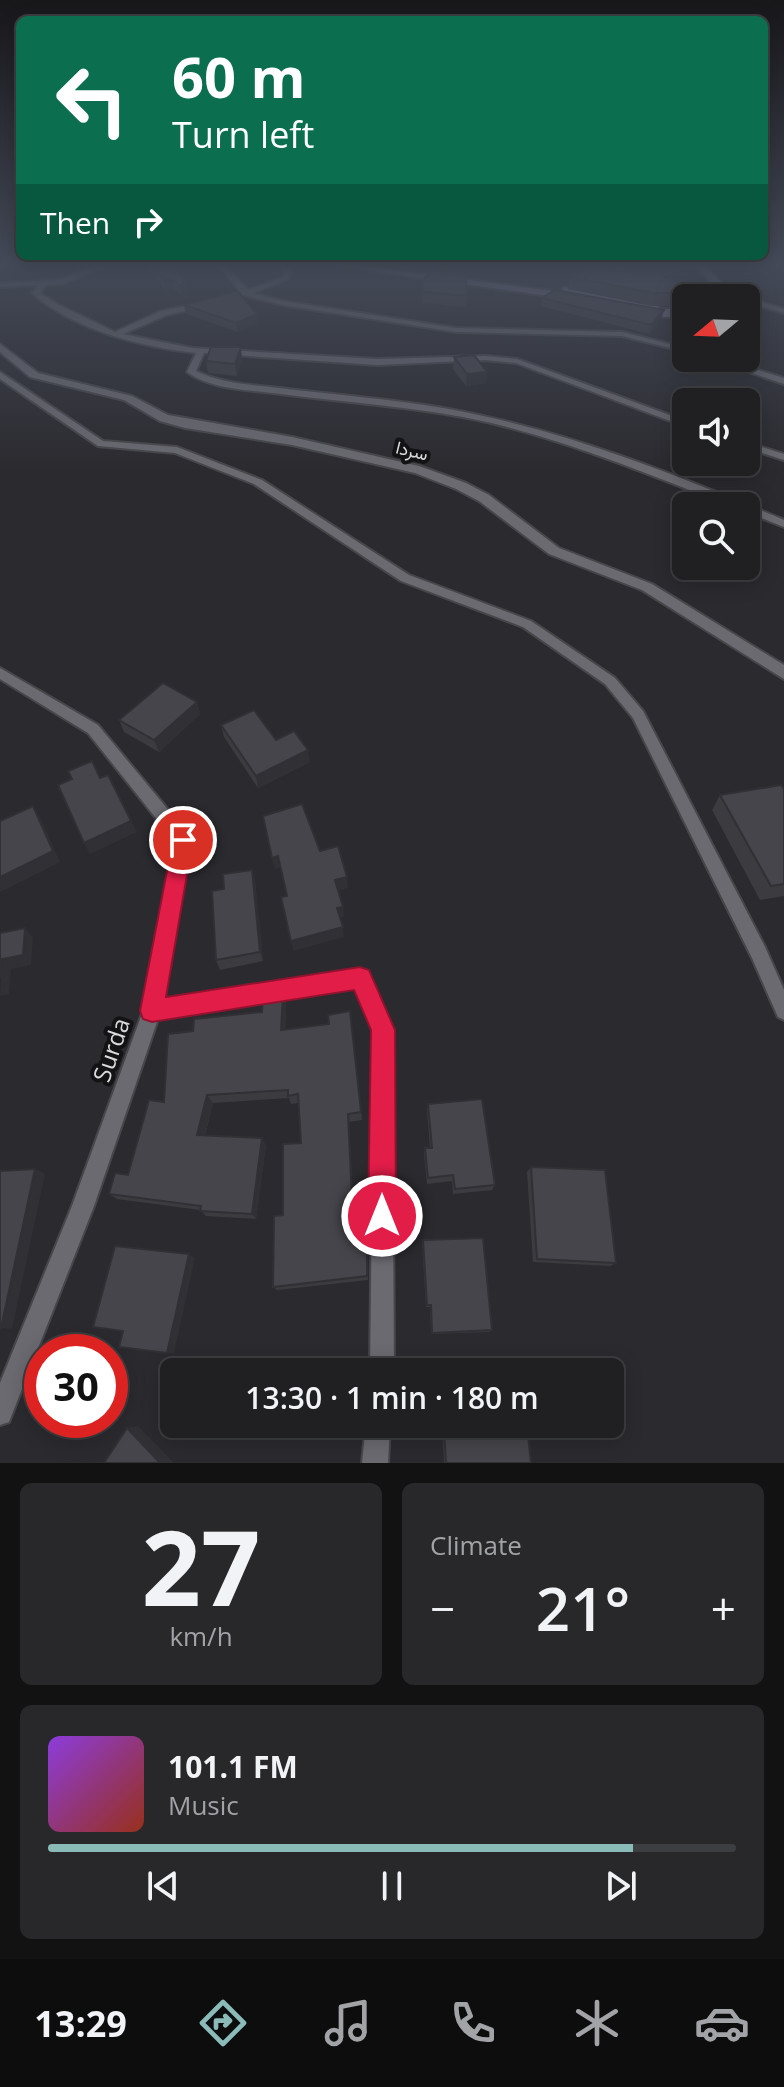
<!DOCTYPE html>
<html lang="en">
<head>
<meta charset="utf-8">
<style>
	body { margin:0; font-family:"Open Sans",Vazirmatn,sans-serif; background:#28282b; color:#f1f3f6; height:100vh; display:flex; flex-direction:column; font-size:30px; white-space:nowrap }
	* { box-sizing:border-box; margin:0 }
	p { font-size:26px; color:#a2a3a6 }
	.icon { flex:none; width:44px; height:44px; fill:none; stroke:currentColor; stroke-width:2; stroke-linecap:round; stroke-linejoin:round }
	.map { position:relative; height:1463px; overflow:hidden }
	.panel { display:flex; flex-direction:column; gap:20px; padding:20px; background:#121213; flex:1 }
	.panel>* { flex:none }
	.guide { position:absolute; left:16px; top:16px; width:752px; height:244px; border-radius:12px; box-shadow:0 4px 20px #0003,0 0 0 2px #3d3e41; background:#0b6e4f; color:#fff; overflow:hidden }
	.needle { width:52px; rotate:251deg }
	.controls { position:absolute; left:672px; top:284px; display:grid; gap:16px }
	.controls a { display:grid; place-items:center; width:88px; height:88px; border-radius:12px; background:#202023; box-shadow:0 4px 20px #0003,0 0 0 2px #3d3e41; font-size:40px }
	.speed { position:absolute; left:24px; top:1334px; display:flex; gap:16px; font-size:40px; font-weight:700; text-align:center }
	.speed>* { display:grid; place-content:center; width:104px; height:104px; border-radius:50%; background:#202023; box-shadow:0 4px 20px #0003,0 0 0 2px #3d3e41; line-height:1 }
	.speed .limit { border:12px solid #d22; background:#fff; color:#111 }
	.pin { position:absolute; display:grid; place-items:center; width:68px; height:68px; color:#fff; margin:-34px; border:4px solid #fff; border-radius:50%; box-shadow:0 2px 8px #0007 }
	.me { position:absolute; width:88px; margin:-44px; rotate:0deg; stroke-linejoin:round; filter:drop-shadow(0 0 6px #0008) }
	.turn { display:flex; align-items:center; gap:28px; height:168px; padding:0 24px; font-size:36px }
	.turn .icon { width:104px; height:104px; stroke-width:2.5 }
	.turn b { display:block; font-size:56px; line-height:68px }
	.then { display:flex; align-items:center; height:76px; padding:0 24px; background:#0003; gap:16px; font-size:30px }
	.big { font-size:60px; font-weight:600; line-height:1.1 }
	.panel .card { flex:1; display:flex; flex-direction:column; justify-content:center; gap:12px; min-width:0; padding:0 28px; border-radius:12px; background:#28282b }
	.panel .dial { align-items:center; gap:0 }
	.dial b { font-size:104px; line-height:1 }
	.song { display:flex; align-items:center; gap:24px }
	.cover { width:96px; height:96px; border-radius:12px; background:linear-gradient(135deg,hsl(270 70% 55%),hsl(10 70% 35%)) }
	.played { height:8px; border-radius:4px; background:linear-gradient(90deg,#8bbbb9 85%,#3d3e41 85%) }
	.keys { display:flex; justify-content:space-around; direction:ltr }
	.heat { display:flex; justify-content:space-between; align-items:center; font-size:44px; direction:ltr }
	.panel .tiles { flex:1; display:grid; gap:20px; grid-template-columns:1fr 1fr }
	.card:last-child { grid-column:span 2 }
	.trip { position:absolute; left:160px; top:1358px; width:464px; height:80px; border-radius:12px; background:#202023; box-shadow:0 4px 20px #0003,0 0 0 2px #3d3e41; font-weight:600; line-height:80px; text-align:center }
	.dock { display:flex; height:128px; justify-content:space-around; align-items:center; background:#0d0d0e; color:#a2a3a6 }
	.dock .icon { width:56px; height:56px }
	.dock .on { color:#8bbbb9 }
	.dock b { font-size:36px; color:#f1f3f6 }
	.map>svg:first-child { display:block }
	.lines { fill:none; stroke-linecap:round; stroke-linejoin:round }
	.service-casing { stroke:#47474a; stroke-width:6 }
	.minor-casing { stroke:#47474a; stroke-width:4 }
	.tertiary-casing { stroke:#47474a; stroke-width:4 }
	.secondary-casing { stroke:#47474a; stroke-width:4 }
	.service { stroke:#6b6a71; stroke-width:4 }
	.minor { fill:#6b6a71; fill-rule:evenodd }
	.tertiary { fill:#6b6a71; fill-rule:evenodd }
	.secondary { fill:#817a9a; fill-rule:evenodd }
	.wall { fill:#3c3b40 }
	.shaded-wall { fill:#313034 }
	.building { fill:#46454b; stroke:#313034; stroke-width:2 }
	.route { fill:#e11d48; stroke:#92132f; stroke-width:2 }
	.labels { text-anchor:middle; stroke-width:8; stroke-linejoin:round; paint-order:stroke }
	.far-street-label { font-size:18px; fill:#dadadd; stroke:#131315 }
	.near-street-label { font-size:24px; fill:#dadadd; stroke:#131315 }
</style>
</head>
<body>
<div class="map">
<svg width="784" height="1463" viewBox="0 0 784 1463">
	<rect width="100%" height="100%" fill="#2b2a2f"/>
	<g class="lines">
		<defs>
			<g id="service">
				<path d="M611,277L620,266"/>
				<path d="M674,288L706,298"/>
			</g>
			<g id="minor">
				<path d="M96,266H106L63,284L46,285L40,293L57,304L115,332L161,311L205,302V306L167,315L123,334L192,348L377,359L485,356L517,359L686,421V427L516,363L485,360L377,365L204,353L196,371C221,383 251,385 279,388C336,395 393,399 449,409C564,430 677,475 784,520V527L746,512V506H730C651,475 571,442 487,422C420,407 350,403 281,394C252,390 211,390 187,372L196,353C142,347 74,330 32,293L38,285L0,287V283L59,280Z"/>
				<path d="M219,266H226L248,290L283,277L285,272L280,266H287L292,272L288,279L254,293L283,301L456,328L622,332L686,348V352L622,336L456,332L282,305L243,295Z"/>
				<path d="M745,298H749L784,309V313L746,302Z"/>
				<path d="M707,358H720L784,378V384Z"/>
				<path d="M0,372L103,441L177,447L262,480L409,575L531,621L615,678L643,711L765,947L784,990V1020L778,1017L752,958L633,718L605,684L523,627L401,581L254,484L175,453L98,446L0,379Z"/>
				<path d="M746,442L784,454V460L746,448Z"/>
				<path d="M0,668L98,725L189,835L191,840L163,1000L360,969L366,972L392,1030L394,1372H370L374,1030L355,987L158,1019L94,1206L9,1422L0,1425V1383L72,1206L143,1011L175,842L88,733L0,679Z"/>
				<path d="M517,1358L525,1362L528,1372H455L459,1364L467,1360Z"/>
				<path d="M366,1424H390L388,1463H362Z"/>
			</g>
			<path id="tertiary" d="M0,344L38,373L132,396L168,415L292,437L419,466L466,483L489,495L559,548L652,584L784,665V679L642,590L549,554L479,501L456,489L415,473L292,445L185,428L160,421L124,400L30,377L0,352Z"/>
			<g id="secondary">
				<path d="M337,266H366L560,292L564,287L654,304L659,307L658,309H686V315L665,317L635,311V307L581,296L576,300Z"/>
				<path d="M696,266H707L730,293L728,298H718L720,293Z"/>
			</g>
		</defs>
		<use href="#service" class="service-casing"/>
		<use href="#minor" class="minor-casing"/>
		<use href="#tertiary" class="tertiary-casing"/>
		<use href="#secondary" class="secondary-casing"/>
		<use href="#service" class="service"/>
		<use href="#minor" class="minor"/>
		<use href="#tertiary" class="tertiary"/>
		<use href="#secondary" class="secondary"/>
	</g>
	<g class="wall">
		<path d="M146,266H173L187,292L182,296L174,289L166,291L152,271Z"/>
		<path d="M254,266H276L277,271L260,274Z"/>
		<path d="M436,266H465L464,272L436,269Z"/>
		<path d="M573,266H608L610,271L653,273L682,297L673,306H651L568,289L570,277L576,273Z"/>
		<path d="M423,280L467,296L466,307L422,303Z"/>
		<path d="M542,298L664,310L661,319L649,334L541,306Z"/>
		<path d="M184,305L257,314L258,323L238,332L186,314Z"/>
		<path d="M454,357L487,372L486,383L466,386L453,369Z"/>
		<path d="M242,359L237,376L208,373L206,361Z"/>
		<path d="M197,702L200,714L159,752L124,732L119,720Z"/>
		<path d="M221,725L276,740L310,762L258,788L224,737Z"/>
		<path d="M784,789V896L760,900L712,810L720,795Z"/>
		<path d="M252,870L255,881L263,961L220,970L216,960L224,889Z"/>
		<path d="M286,1003L285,1029L329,1024L350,1011L362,1120L349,1122L353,1198L368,1202V1280L277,1290L273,1287L283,1215L301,1143L298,1103L291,1104L289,1098L213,1103L205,1136L266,1145L256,1219L206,1216L200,1210L117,1199L109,1194L128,1175L164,1102L193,1031L262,1012Z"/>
		<path d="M428,1104L495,1185L492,1190L453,1194L452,1181L427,1184L424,1154L425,1148H430L427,1111Z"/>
		<path d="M531,1167L616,1263L610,1266L533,1262L527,1172Z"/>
		<path d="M423,1240L492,1330L489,1332L431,1334L430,1307H426L422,1244Z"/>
		<path d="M522,1424L527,1426L531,1463H444L442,1426Z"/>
	</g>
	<g class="shaded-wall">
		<path d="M259,266H276L277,271L260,274Z"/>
		<path d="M172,279L174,289L166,291L164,280Z"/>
		<path d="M185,281L187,292L182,296L180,286Z"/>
		<path d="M685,284L682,297L673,306L676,293Z"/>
		<path d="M664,310L661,319L649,334L651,325Z"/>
		<path d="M257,314L258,323L238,332L236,323Z"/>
		<path d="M241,347L242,359L237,376L235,364Z"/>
		<path d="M487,372L486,383L466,386L467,374Z"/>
		<path d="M197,702L200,714L159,752L154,740Z"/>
		<path d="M308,750L310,762L258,788L256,776Z"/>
		<path d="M33,806L40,817L60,862L0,892V877Z"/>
		<path d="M131,821L137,832L90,854L84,843Z"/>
		<path d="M278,856L281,867L275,869L272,858Z"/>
		<path d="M252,870L255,881L263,961L260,952Z"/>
		<path d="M347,877L348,888L337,891L335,880Z"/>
		<path d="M343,907L344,917L339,919L337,908Z"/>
		<path d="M343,927L344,937L293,951L291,941Z"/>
		<path d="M25,928L33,938L31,965L11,969L9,994L0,996L2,959Z"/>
		<path d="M283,993L286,1003L284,1039L281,1030Z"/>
		<path d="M207,1095L213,1103L203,1142L197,1135Z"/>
		<path d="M348,1114L349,1122L353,1204L352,1198Z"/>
		<path d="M262,1138L266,1145L256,1219L252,1214Z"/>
		<path d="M35,1169L45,1174L12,1329L1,1328Z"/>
		<path d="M189,1254L195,1258L174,1353H167Z"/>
		<path d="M138,1426L174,1463H160L127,1428Z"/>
	</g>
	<g class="building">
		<path d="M154,266H173L185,281L180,286L172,279L164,280Z"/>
		<path d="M580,266H608L610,271L653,273L685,284L676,293H654L570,277L582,270Z"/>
		<path d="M431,271L466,276L467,296L423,292V280Z"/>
		<path d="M555,290L664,310L651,325L542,298Z"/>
		<path d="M237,291L257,314L236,323L184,305Z"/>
		<path d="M211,347H241L235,364L206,361Z"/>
		<path d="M474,355L487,372L467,374L454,357Z"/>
		<path d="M163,683L197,702L154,740L119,720Z"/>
		<path d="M254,710L276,740L294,731L308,750L256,776L221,725Z"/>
		<path d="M92,761L100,778L108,775L131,821L84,843L58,785L72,779L68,771Z"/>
		<path d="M781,785L784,789V884L771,886L720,795Z"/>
		<path d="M302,804L320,851L338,846L347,877L335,880L343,907L337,908L343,927L291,941L281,897L287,896L278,856L272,858L263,816Z"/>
		<path d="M33,806L53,851L0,877V821Z"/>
		<path d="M252,870L260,952L216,960L212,891L224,889L223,874Z"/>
		<path d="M25,928L23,955L2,959L0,978V933Z"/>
		<path d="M271,993H283L281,1030L329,1024L328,1015L350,1011L361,1112L348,1114L352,1198L367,1197V1276L273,1287L274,1216L283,1215V1144L301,1143L298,1094L288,1096V1090L207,1095L197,1135L262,1138L252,1214L200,1211L201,1206L109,1194L115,1173L128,1175L149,1100L164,1102L168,1034L193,1031L194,1019L262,1012L263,994Z"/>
		<path d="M482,1099L495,1185L455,1189L453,1175L428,1178L425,1148H432L428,1104Z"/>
		<path d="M531,1167L605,1170L616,1263L537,1259Z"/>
		<path d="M35,1169L1,1328H0V1171Z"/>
		<path d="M483,1238L492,1330L432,1333L431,1305H427L423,1240Z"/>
		<path d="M115,1246L189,1254L167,1353L119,1347L123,1331L93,1327Z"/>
		<path d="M527,1426L531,1463H446L444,1428Z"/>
		<path d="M127,1428L160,1463H104Z"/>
	</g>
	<linearGradient id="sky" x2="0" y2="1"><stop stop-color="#18171a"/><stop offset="0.56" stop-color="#444a58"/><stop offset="1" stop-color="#444a58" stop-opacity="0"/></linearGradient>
	<rect width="784" height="471" fill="url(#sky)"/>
	<path class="route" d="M183,831L193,840L166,997L360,967L369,970L395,1030L396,1216L392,1226L382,1230L372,1226L368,1216L371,1030L354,990L152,1022L143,1019L140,1011L173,840Z"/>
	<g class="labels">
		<g class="far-street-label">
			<text transform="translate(412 451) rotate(14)" y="6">سردا</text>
		</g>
		<g class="near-street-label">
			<text transform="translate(112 1050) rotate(-71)" y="8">Surda</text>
		</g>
	</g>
</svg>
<div class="controls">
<a><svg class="needle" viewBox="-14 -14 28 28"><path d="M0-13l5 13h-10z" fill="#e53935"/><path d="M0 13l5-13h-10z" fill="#a2a3a6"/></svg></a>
<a><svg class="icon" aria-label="sound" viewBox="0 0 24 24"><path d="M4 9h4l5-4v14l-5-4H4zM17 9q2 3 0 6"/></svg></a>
<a><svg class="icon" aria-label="search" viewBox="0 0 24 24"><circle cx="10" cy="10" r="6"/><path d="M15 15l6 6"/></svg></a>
</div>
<div class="speed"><div class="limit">30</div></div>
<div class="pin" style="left:183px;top:840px;background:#d93025"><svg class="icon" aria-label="arrive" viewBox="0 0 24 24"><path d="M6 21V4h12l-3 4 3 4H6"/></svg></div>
<svg class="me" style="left:382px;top:1216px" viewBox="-20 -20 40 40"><circle r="17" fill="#e11d48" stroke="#fff" stroke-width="3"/><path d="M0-11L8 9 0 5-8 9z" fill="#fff"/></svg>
<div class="trip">13:30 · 1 min · 180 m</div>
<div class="guide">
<div class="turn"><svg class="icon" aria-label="left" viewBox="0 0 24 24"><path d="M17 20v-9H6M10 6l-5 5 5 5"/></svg><div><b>60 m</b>Turn left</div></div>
<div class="then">Then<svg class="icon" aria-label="right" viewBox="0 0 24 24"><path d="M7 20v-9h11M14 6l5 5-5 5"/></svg></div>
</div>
</div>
<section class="panel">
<div class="tiles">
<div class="card dial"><b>27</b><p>km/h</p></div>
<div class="card"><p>Climate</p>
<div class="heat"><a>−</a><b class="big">21°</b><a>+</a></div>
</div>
<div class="card">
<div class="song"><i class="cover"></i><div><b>101.1 FM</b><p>Music</p></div></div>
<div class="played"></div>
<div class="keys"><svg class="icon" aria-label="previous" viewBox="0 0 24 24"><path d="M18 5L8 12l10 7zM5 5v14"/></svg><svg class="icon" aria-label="pause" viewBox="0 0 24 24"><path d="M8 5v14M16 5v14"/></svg><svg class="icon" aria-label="next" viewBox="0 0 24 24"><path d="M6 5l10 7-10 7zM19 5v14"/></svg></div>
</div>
</div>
</section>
<nav class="dock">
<b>13:29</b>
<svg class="icon on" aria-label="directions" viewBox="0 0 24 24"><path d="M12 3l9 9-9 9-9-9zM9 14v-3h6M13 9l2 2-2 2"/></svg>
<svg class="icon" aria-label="music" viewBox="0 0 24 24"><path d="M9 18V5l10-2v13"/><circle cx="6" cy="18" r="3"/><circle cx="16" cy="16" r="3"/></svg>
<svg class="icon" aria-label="phone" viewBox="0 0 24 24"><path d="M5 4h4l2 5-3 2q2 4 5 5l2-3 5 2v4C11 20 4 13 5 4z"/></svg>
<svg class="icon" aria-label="climate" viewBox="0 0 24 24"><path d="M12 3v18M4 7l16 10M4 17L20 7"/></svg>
<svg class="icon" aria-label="car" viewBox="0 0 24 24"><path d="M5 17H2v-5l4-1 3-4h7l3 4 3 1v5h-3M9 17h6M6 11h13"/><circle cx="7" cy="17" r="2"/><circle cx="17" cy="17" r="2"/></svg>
</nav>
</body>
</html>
